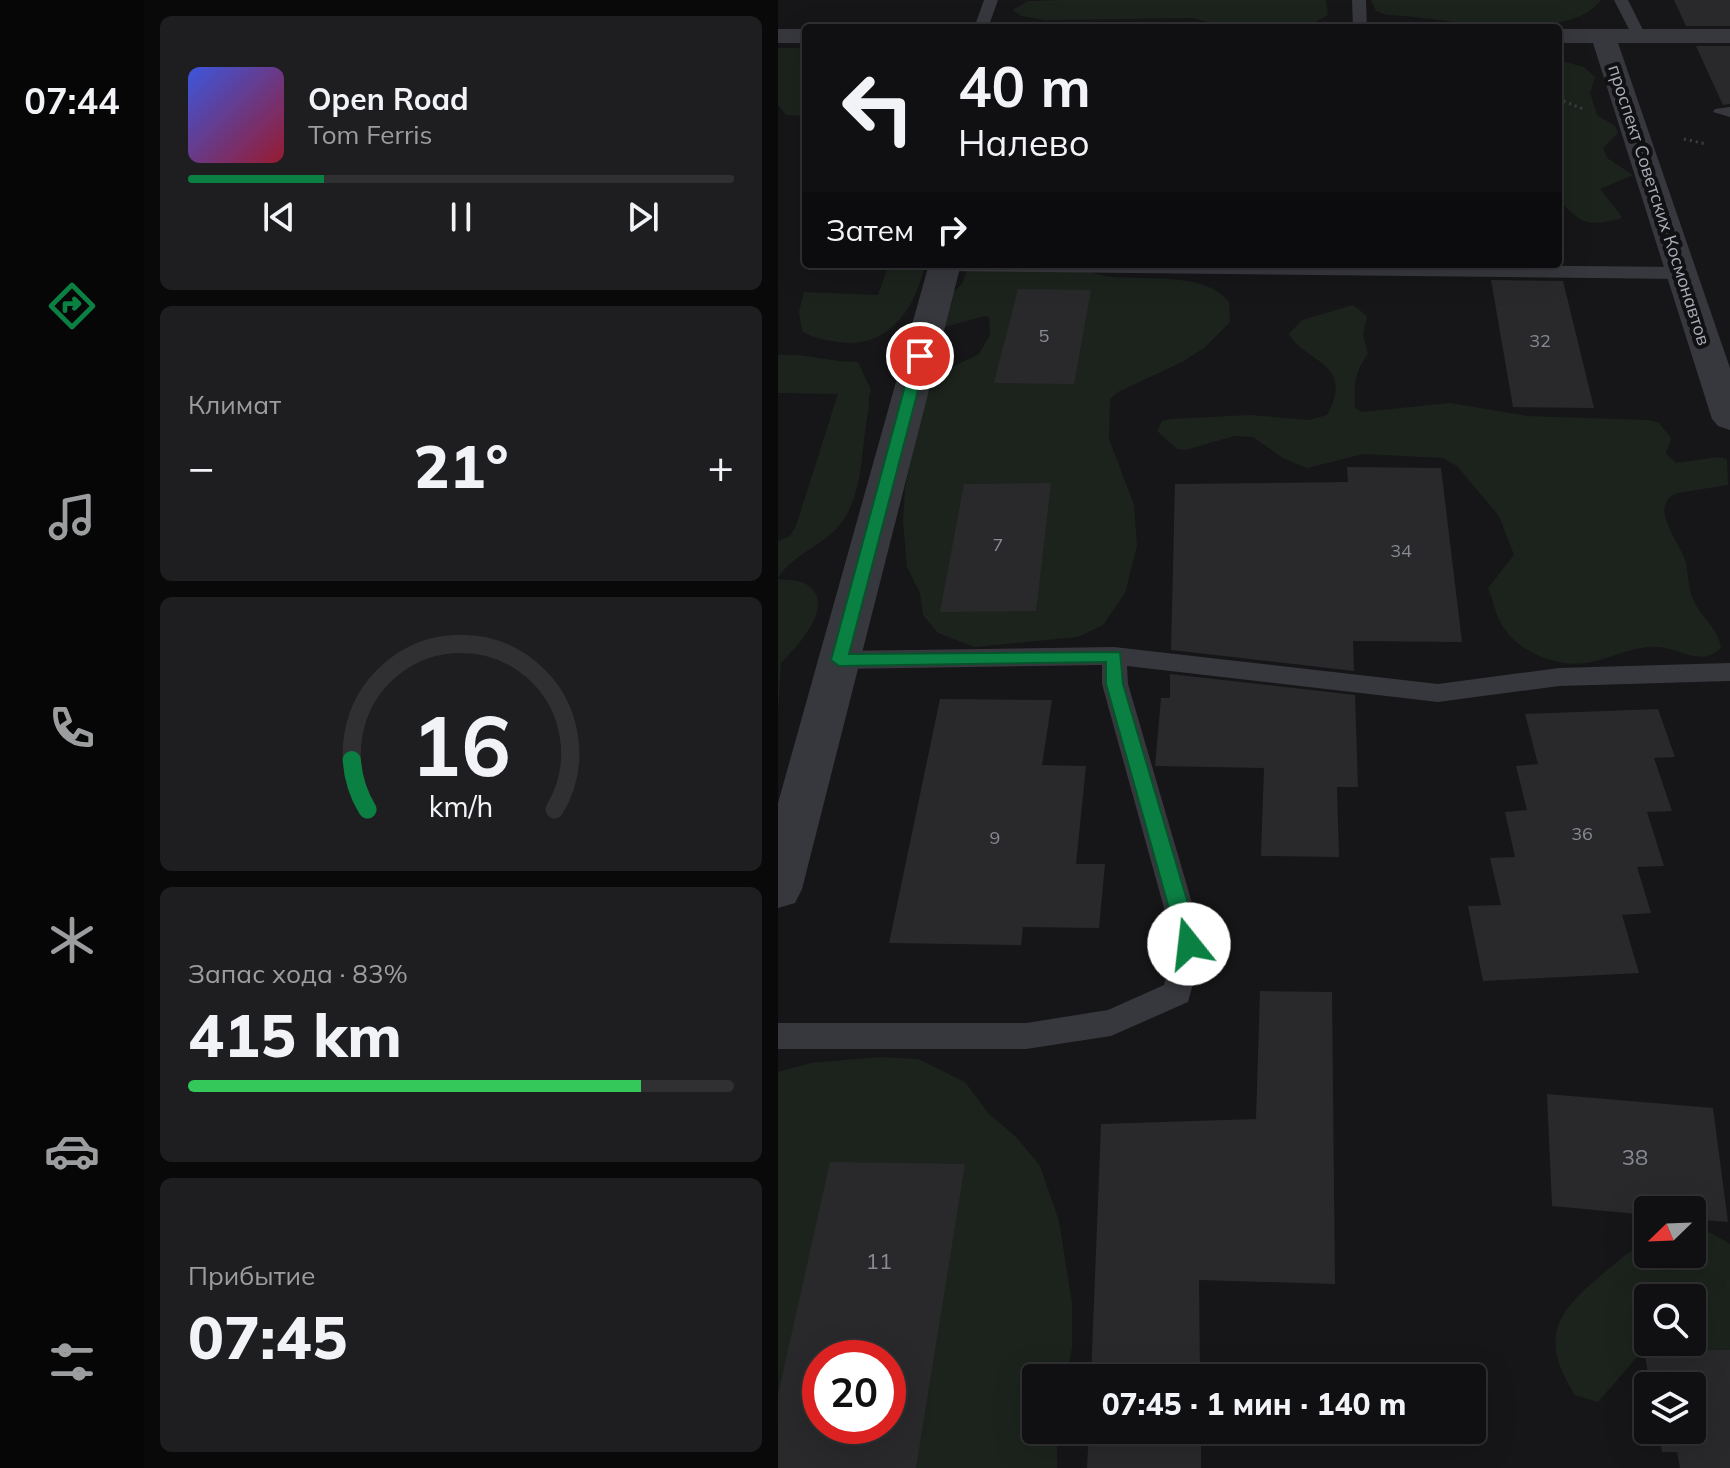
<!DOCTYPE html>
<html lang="ru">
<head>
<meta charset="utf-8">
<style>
	body { margin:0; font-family:Mulish,sans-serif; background:#1e1e20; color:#f1f3f6; height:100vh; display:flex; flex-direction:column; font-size:30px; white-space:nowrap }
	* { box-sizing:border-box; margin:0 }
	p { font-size:26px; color:#9c9d9f }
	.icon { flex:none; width:44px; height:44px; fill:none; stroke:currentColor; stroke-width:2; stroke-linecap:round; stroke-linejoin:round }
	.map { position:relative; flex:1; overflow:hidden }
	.panel { display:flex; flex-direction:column; gap:16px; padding:16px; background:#09090a; width:634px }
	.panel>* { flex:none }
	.hud { position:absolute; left:24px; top:24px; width:760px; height:244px; border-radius:8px; box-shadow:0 8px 32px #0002,0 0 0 2px #303032; background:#101012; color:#f1f3f6; overflow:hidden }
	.needle { width:52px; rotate:247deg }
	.controls { position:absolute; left:856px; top:1196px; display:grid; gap:16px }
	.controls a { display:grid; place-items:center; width:72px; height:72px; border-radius:8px; background:#101012; box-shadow:0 8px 32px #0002,0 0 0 2px #303032; font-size:40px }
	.speed { position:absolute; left:24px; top:1340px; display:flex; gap:16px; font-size:40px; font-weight:700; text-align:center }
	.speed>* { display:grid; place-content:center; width:104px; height:104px; border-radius:50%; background:#101012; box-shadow:0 8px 32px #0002,0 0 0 2px #303032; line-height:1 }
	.speed .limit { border:12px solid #d22; background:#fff; color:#111 }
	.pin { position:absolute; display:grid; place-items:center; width:68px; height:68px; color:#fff; margin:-34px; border:4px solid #fff; border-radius:50%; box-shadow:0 2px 8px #0007 }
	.me { position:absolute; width:88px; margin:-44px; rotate:344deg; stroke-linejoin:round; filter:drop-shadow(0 0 6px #0008) }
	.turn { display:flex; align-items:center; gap:28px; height:168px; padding:0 24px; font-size:36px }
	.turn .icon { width:104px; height:104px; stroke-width:2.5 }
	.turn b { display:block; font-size:56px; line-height:68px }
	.then { display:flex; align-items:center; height:76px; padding:0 24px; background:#0003; gap:16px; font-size:30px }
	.big { font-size:60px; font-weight:800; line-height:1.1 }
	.panel .card { flex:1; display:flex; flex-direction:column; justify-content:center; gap:12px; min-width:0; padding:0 28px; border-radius:12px; background:#1e1e20 }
	.panel .dial { align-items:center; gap:0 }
	.dial svg { height:208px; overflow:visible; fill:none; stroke:#303032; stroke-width:7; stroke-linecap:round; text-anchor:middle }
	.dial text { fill:#f1f3f6; stroke:none }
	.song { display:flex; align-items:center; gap:24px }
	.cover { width:96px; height:96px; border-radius:12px; background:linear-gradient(135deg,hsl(230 70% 55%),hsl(350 70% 35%)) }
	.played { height:8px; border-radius:4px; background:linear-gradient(90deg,#0b8043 25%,#303032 25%) }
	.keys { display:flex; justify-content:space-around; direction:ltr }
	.heat { display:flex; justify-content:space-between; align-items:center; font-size:44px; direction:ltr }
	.charge { height:12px; border-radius:6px; background:linear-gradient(90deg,#34c759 83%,#303032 0) }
	.trip { position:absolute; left:244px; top:1364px; width:464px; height:80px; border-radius:8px; background:#101012; box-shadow:0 8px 32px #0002,0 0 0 2px #303032; font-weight:800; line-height:80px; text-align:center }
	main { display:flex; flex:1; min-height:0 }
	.tab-bar { display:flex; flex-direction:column; width:144px; justify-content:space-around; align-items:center; background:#060607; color:#9c9d9f }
	.tab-bar .icon { width:56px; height:56px }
	.tab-bar .on { color:#0b8043 }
	.tab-bar b { font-size:36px; color:#f1f3f6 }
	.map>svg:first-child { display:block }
	.green { fill:#1c231d; fill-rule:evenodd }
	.building { fill:#29292c; fill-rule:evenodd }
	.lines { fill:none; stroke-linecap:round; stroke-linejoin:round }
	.path { stroke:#3d3f44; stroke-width:3; stroke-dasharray:2 4; stroke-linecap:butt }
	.service { fill:#37383d; fill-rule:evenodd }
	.minor { fill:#37383d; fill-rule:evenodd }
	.route { fill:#0b8043; stroke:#07532c; stroke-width:2 }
	.labels { text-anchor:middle; stroke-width:8; stroke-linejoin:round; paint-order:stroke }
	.far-street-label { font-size:18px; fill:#a8adb8; stroke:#111113 }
	.number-label { font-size:18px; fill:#888b94 }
	.near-number-label { font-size:22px; fill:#888b94 }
</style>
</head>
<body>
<main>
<nav class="tab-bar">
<b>07:44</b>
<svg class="icon on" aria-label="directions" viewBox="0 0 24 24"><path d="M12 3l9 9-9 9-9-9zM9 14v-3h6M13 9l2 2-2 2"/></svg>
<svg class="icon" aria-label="music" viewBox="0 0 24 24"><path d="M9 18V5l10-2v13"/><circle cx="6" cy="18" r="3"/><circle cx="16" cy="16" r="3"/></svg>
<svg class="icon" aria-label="phone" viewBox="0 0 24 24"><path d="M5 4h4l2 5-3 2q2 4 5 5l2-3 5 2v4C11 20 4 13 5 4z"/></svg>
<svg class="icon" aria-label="climate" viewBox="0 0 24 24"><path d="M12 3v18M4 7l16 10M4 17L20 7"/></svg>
<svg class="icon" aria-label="car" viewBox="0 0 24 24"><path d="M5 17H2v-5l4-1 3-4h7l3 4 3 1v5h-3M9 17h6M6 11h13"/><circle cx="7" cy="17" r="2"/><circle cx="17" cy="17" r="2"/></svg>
<svg class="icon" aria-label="filters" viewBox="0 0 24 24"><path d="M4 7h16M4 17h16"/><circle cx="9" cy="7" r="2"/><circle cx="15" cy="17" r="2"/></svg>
</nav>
<section class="panel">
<div class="card">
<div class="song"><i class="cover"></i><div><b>Open Road</b><p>Tom Ferris</p></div></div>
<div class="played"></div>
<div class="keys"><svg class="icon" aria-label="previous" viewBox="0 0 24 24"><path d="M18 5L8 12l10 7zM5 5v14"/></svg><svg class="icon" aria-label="pause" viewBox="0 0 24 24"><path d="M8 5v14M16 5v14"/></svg><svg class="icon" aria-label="next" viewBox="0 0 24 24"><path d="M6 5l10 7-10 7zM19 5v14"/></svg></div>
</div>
<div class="card"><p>Климат</p>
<div class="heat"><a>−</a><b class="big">21°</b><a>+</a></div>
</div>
<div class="card dial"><svg viewBox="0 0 100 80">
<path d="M14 69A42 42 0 1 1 86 69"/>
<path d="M14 69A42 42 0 0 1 8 50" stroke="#0b8043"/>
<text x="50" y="56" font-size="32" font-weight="700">16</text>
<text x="50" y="72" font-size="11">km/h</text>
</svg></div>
<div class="card"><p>Запас хода · 83%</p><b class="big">415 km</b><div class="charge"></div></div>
<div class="card"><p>Прибытие</p><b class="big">07:45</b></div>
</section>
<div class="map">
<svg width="952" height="1468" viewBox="0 0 952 1468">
	<rect width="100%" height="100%" fill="#161618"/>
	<g class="green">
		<path d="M283,0H548L550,15L534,24L505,28H452L415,18L267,20L243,16L235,10L250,1Z"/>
		<path d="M593,0H823C785,48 663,16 609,15L598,11Z"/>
		<path d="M0,48H28V116L8,115L0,105Z"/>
		<path d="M780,60L806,67L817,77L812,93L819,115L837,126L840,133L825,148L829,158L855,175L822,189L844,217L841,219C807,227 803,223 780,199Z"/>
		<path d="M111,264H147C138,308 110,350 60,342C48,340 35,338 24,331L21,312L26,292L100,295Z"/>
		<path d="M191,264H304C321,293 418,260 451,302L452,322L426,348L404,362L340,392L332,399L331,439L356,505L359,546L347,593L325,625L300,637L197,647L160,633L145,615L142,593L129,567L125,521L127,488L147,396L166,371L201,354L212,335L211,317L207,316L166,327L168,299L184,284Z"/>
		<path d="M575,305L589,316L585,335L590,354C576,373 576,385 577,408L584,412L672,403L749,416L871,420L881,423L893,438L888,453L898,463L940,457L949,459L950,485L899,493C868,506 903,543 908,563C911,577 910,592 918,605C927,621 939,628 943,647C926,668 900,648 880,647C859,645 833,658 813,662C783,669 743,654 726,628C717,616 716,601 710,588L736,555L721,516L679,466L665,458L585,454L529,468L505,458L475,437L456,436L408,450L399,449L379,431L384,421L393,419L472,415L531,420L549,415C578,362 527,363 511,334L524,320Z"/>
		<path d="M0,355C28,353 52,362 80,362L93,390C89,399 92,404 90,413C83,448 86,483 68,516C52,544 16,552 0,578V541L12,536L18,526L60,394L0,393Z"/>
		<path d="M0,579C8,580 19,580 26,583C62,602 19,647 3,663L0,711Z"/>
		<path d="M101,1057L140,1059L187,1082L211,1114L238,1137L262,1166L281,1221L294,1303V1348L288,1378H258V1430H279V1468H0V1072L33,1063ZM42,1358H110V1426H42Z"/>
		<path d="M914,1228L933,1233L952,1244V1350L866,1349L820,1402L797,1395C763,1341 775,1316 820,1278C836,1264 851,1251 870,1241V1254H914ZM870,1298H914V1342H870Z"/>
	</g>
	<g class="building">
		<path d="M896,0H952V26H908Z"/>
		<path d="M918,46H952V104L945,105Z"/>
		<path d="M713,280L785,281L816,408L735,407Z"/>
		<path d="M240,289L313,290L296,384L216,383Z"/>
		<path d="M569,467L663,468L684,642L575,641L576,671L393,650L397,484L570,482Z"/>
		<path d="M273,483L258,611L162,612L186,484Z"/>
		<path d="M392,674L577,695L580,787H559L561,857L483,856L486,768L377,766L383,698H392Z"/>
		<path d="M162,699L274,700L264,765L308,766L298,864H327L321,928L245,927L243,945L111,943Z"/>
		<path d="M880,709L897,757L876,758L894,811L869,812L886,866L859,867L873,913L844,915L861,973L705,981L690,906L723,905L712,858L737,857L727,812L749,810L738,766L760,764L747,714Z"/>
		<path d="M482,991L554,992L557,1284L421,1280L422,1378H313L323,1124L478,1119Z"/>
		<path d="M769,1094L935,1108L950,1222L914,1219V1210H870V1215L774,1206Z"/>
		<path d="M52,1162L187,1164L138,1468H0V1395ZM42,1358H110V1426H42Z"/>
		<path d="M866,1349L952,1350V1468H902L899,1452H884L880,1430H914V1386H872Z"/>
		<path d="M311,1430H423V1468H309Z"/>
	</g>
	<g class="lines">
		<g class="path">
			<path d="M780,99L805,109"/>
			<path d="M906,139L928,144"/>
		</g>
		<g class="service">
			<path d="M206,0H220L210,28H196Z"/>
			<path d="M574,0H588L589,28H575Z"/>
			<path d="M836,0H850L868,36L866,39H856Z"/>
			<path d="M952,107V117L935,112L937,109Z"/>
			<path d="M584,264L903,267L912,273L903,279L167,271L158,265Z"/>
			<path d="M336,647L660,684L781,668L952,663V681L781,686L660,702L349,666L350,684L426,944L410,1002L333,1036L248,1049H0V1023H248L330,1010L386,985L396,944L324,684V665L61,669L52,666L49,660L52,654L61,651Z"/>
		</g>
		<g class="minor">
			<rect x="0" y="29" width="28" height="14"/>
			<path d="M780,29H952V43H840L952,368V430L940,426L934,419L815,43H780Z"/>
			<path d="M151,264H183L24,889L17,903L0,908V803Z"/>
		</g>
	</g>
	<path class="route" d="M142,352L149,356L71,654L342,652L345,684L422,944L419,950H404L401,944L328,684V662L61,666L53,660L135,356Z"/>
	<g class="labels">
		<g class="far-street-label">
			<text transform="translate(881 205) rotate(72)" y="6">проспект Советских Космонавтов</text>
		</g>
		<g class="number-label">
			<text x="266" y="342">5</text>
			<text x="762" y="347">32</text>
			<text x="220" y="551">7</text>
			<text x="623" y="557">34</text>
			<text x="804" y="840">36</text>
			<text x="217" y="844">9</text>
		</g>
		<g class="near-number-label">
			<text x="857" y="1165">38</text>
			<text x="101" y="1269">11</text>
		</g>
	</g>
</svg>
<div class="controls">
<a><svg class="needle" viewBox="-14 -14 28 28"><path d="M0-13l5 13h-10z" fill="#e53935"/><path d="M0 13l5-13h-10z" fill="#9c9d9f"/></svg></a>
<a><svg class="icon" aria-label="search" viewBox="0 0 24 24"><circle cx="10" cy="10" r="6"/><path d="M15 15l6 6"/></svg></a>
<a><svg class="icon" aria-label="layers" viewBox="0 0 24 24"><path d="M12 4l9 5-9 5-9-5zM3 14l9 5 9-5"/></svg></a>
</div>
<div class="speed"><div class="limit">20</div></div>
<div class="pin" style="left:142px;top:356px;background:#d93025"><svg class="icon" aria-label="arrive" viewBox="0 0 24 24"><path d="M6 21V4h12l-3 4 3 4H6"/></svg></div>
<svg class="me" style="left:411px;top:944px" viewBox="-20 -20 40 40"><circle r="19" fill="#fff"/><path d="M0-13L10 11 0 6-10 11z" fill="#0b8043"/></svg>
<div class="trip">07:45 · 1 мин · 140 m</div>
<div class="hud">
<div class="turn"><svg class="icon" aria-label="left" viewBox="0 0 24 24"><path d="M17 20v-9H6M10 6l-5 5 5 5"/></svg><div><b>40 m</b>Налево</div></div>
<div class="then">Затем<svg class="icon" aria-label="right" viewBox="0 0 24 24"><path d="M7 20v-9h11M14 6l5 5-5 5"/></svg></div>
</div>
</div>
</main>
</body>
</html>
